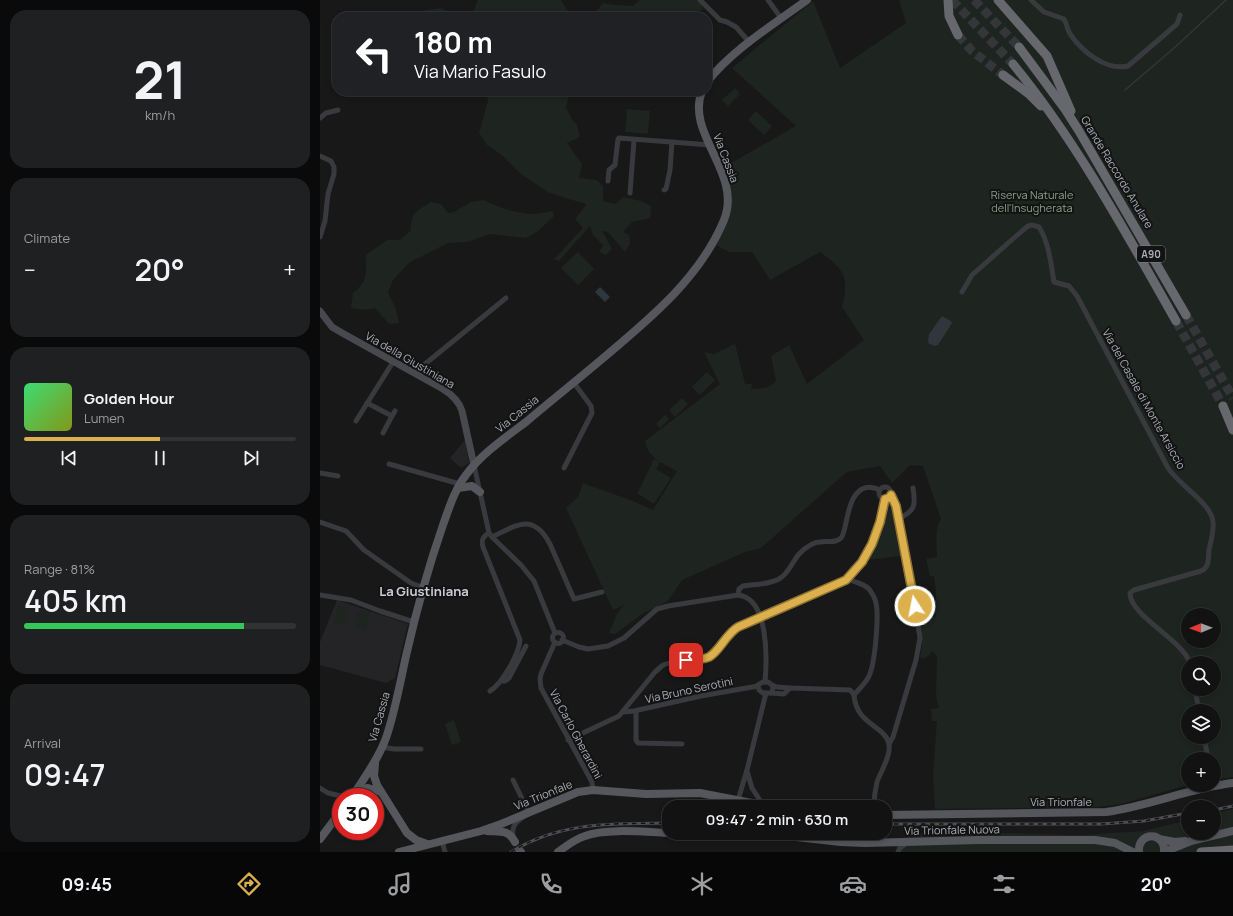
<!DOCTYPE html>
<html lang="en">
<head>
<meta charset="utf-8">
<style>
	body { margin:0; font-family:Manrope,sans-serif; background:#1f2021; color:#f1f3f6; height:100vh; display:flex; flex-direction:column; font-size:15px; white-space:nowrap }
	* { box-sizing:border-box; margin:0 }
	p { font-size:13px; color:#9c9ea0 }
	.icon { flex:none; width:22px; height:22px; fill:none; stroke:currentColor; stroke-width:2; stroke-linecap:round; stroke-linejoin:round }
	.map { position:relative; flex:1; overflow:hidden }
	.side { display:flex; flex-direction:column; gap:10px; padding:10px; background:#0a0a0a; width:320px }
	.side>* { flex:none }
	.hud { position:absolute; left:12px; top:12px; width:380px; height:84px; border-radius:16px; box-shadow:0 2px 6px #0003,0 0 0 1px #313233; background:#202124; color:#fff; overflow:hidden }
	.needle { width:26px; rotate:269deg }
	.controls { position:absolute; left:861px; top:608px; display:grid; gap:8px }
	.controls a { display:grid; place-items:center; width:40px; height:40px; border-radius:50%; background:#121213; box-shadow:0 2px 6px #0003,0 0 0 1px #313233; font-size:20px }
	.speed { position:absolute; left:12px; top:788px; display:flex; gap:8px; font-size:20px; font-weight:700; text-align:center }
	.speed>* { display:grid; place-content:center; width:52px; height:52px; border-radius:50%; background:#121213; box-shadow:0 2px 6px #0003,0 0 0 1px #313233; line-height:1 }
	.speed .limit { border:6px solid #d22; background:#fff; color:#111 }
	.pin { position:absolute; display:grid; place-items:center; width:34px; height:34px; color:#fff; margin:-17px; border-radius:8px; box-shadow:0 2px 6px #0006 }
	.me { position:absolute; width:44px; margin:-22px; rotate:349deg; stroke-linejoin:round; filter:drop-shadow(0 0 3px #0008) }
	.turn { display:flex; align-items:center; gap:14px; height:84px; padding:0 16px; font-size:18px }
	.turn .icon { width:52px; height:52px; stroke-width:2.5 }
	.turn b { display:block; font-size:28px; line-height:34px }
	.big { font-size:30px; font-weight:600; line-height:1.1 }
	.side .tile { flex:1; display:flex; flex-direction:column; justify-content:center; gap:6px; min-width:0; padding:0 14px; border-radius:16px; background:#1f2021 }
	.side .dial { align-items:center; gap:0 }
	.dial b { font-size:52px; line-height:1 }
	.song { display:flex; align-items:center; gap:12px }
	.cover { width:48px; height:48px; border-radius:6px; background:linear-gradient(135deg,hsl(140 70% 55%),hsl(70 70% 35%)) }
	.played { height:4px; border-radius:2px; background:linear-gradient(90deg,#dcb14d 50%,#313233 50%) }
	.keys { display:flex; justify-content:space-around; direction:ltr }
	.heat { display:flex; justify-content:space-between; align-items:center; font-size:22px; direction:ltr }
	.charge { height:6px; border-radius:3px; background:linear-gradient(90deg,#34c759 81%,#313233 0) }
	.trip { position:absolute; left:342px; top:800px; width:230px; height:40px; border-radius:16px; background:#121213; box-shadow:0 2px 6px #0003,0 0 0 1px #313233; font-weight:600; line-height:40px; text-align:center }
	.tabs { display:flex; height:64px; justify-content:space-around; align-items:center; background:#070708; color:#9c9ea0 }
	.tabs .icon { width:28px; height:28px }
	.tabs .on { color:#dcb14d }
	.tabs b { font-size:18px; color:#f1f3f6 }
	main { display:flex; flex:1; min-height:0 }
	.map>svg:first-child { display:block }
	.built { fill:#242426 }
	.green { fill:#1e241f; fill-rule:evenodd }
	.water { fill:#2f363c }
	.lines { fill:none; stroke-linecap:round; stroke-linejoin:round }
	.stream { stroke:#2f363c; stroke-width:1.5 }
	.highway-tunnel { stroke:#353639; stroke-width:9; stroke-dasharray:9 4.5; stroke-linecap:butt }
	.street { stroke:#393a3e; stroke-width:5 }
	.secondary { stroke:#47494e; stroke-width:7 }
	.primary { stroke:#55575c; stroke-width:8 }
	.highway { stroke:#66686e; stroke-width:9 }
	.rail-casing { stroke:#4c4e53; stroke-width:3 }
	.rail { stroke:#131314; stroke-width:1.5; stroke-dasharray:4.5; stroke-linecap:butt }
	.route-casing { stroke:#8f7332; stroke-width:10 }
	.route { stroke:#dcb14d; stroke-width:7 }
	.labels { text-anchor:middle; stroke-width:4; stroke-linejoin:round; paint-order:stroke }
	.shield { fill:#131314; stroke:#7d8086; stroke-width:1 }
	.shield-label { font-size:10px; font-weight:bold; fill:#abafb7 }
	.street-label { font-size:11px; fill:#abafb7; stroke:#131314 }
	.park-label { font-size:11px; fill:#85a088; stroke:#131314 }
	.quarter-label { font-size:13px; font-weight:bold; fill:#ccced4; stroke:#131314 }
</style>
</head>
<body>
<main>
<section class="side">
<div class="tile dial"><b>21</b><p>km/h</p></div>
<div class="tile"><p>Climate</p>
<div class="heat"><a>−</a><b class="big">20°</b><a>+</a></div>
</div>
<div class="tile">
<div class="song"><i class="cover"></i><div><b>Golden Hour</b><p>Lumen</p></div></div>
<div class="played"></div>
<div class="keys"><svg class="icon" aria-label="previous" viewBox="0 0 24 24"><path d="M18 5L8 12l10 7zM5 5v14"/></svg><svg class="icon" aria-label="pause" viewBox="0 0 24 24"><path d="M8 5v14M16 5v14"/></svg><svg class="icon" aria-label="next" viewBox="0 0 24 24"><path d="M6 5l10 7-10 7zM19 5v14"/></svg></div>
</div>
<div class="tile"><p>Range · 81%</p><b class="big">405 km</b><div class="charge"></div></div>
<div class="tile"><p>Arrival</p><b class="big">09:47</b></div>
</section>
<div class="map">
<svg width="913" height="852" viewBox="0 0 913 852">
	<rect width="100%" height="100%" fill="#181819"/>
	<g class="built">
		<path d="M145,440L149,463L141,468L130,458Z"/>
		<path d="M17,600L88,624L75,678L66,683L0,665V642Z"/>
	</g>
	<g class="green">
		<path d="M158,0H241L247,10L252,13L255,10L260,15L264,17H155L153,12Z"/>
		<path d="M320,0H378L382,4L383,10L350,17H268L275,13L283,3C293,5 303,5 313,6Z"/>
		<path d="M579,0H913V777L894,780V759H868V785L801,804L777,807L615,809L613,775L617,721H612L611,709L619,708L616,696L617,656L612,651C609,657 607,658 600,658L602,645L600,617H615L616,592L614,576H610L606,559L617,557C617,545 614,529 621,519L603,466L590,465L572,483L560,466L527,472L521,477L441,548L425,552L362,580L348,601L322,614L295,634L289,633L297,614L304,605L293,610L246,508L258,497L263,483L313,501L333,510L357,471C344,464 327,458 325,441L400,384L384,352L394,354L415,344L425,384H432L431,389C442,388 449,389 456,381L451,356L469,345L487,384L544,340L522,307C529,276 525,270 500,252L450,280L432,252H409L396,245C413,215 416,197 403,164L411,163L476,126L412,68L493,1L520,68L586,23ZM868,615H894V641H868ZM868,663H894V689H868ZM868,711H894V737H868Z"/>
		<path d="M120,8L145,17H72L74,15Z"/>
		<path d="M415,88L420,94L408,106L402,100Z"/>
		<path d="M167,91H250L246,108L253,121L257,125L260,137L247,143L262,164L259,178L277,180L283,186V201L295,204L303,197L321,201L331,206L330,218L312,222L303,232L309,235L310,244L305,252L288,232L281,231L284,234L292,249L286,255L279,252L283,245L273,235L270,226L239,261L234,259L263,228L255,219L266,205L264,203L248,199L228,192L201,174L183,156L167,145L159,133L168,101Z"/>
		<path d="M307,109L330,111L328,134L305,132Z"/>
		<path d="M436,111L452,126L444,135L428,120Z"/>
		<path d="M164,200C184,210 208,218 231,211L234,213L233,217L218,231L206,238L170,234L147,242L128,243L90,262L73,280L68,293L76,309L79,323L69,324L55,308L44,310L31,308L33,293C48,281 46,273 46,255L67,240H80L91,230C90,213 98,210 111,202L121,204L128,213L134,212L151,202Z"/>
		<path d="M258,252L274,269L258,285L241,268Z"/>
		<path d="M387,372L395,380L380,395L372,387Z"/>
		<path d="M362,398L368,404L355,417L349,410Z"/>
		<path d="M345,415L349,419L340,428L336,424Z"/>
		<path d="M334,459L340,462L336,469L351,478L334,504L320,495L317,494Z"/>
		<path d="M569,500H571L572,503L582,556L547,560C558,541 563,521 569,500Z"/>
		<path d="M18,606L29,608L26,626L14,623Z"/>
		<path d="M38,610L50,612L46,630L35,627Z"/>
		<path d="M134,720L141,742L132,745L125,724Z"/>
		<path d="M913,809V852H577L576,845L594,833L642,832L760,835L824,831L868,820V833H894V813Z"/>
	</g>
	<g class="water">
		<path d="M280,287L290,297L285,302L275,292Z"/>
		<path d="M622,316L631,321L632,323L618,345L614,346L608,343L609,334Z"/>
	</g>
	<g class="lines">
		<path class="stream" d="M805,90L853,49L906,0"/>
		<g class="highway-tunnel">
			<path d="M632,0L693,64"/>
			<path d="M654,0L699,47"/>
			<path d="M638,35L652,51L683,75"/>
			<path d="M866,315L913,398"/>
			<path d="M856,321L903,406"/>
		</g>
		<g class="street">
			<path d="M380,0L400,20L407,22L416,27L430,43"/>
			<path d="M448,0L461,18"/>
			<path d="M711,0L724,12L744,19C747,24 747,29 750,34C762,51 785,71 808,66L857,24L860,15"/>
			<path d="M0,118L6,113L18,110"/>
			<path d="M0,156L11,161L14,167V174L8,194L5,221L0,237"/>
			<path d="M288,181L289,170L295,165L298,139L299,138L390,145"/>
			<path d="M344,190L346,189L350,170L352,142"/>
			<path d="M310,193L314,140"/>
			<path d="M642,292L652,275L695,237L708,226L712,225L719,227C729,243 731,264 734,282L749,286L757,296L848,468C859,485 892,504 893,522C894,532 891,540 889,550C888,558 890,567 881,571L814,590L810,593C810,616 862,639 870,663"/>
			<path d="M94,373L186,298"/>
			<path d="M47,403L72,416L63,433"/>
			<path d="M72,416L75,411"/>
			<path d="M36,421L73,362"/>
			<path d="M69,464L140,484"/>
			<path d="M154,465L169,533L172,537L201,565L214,581L235,633"/>
			<path d="M244,468L272,413L271,406L254,383"/>
			<path d="M0,473L18,476"/>
			<circle cx="565" cy="493" r="6"/>
			<path d="M578,519C595,511 596,506 593,488"/>
			<path d="M0,522L26,531L44,550L91,583L104,588"/>
			<path d="M169,533C163,536 161,540 163,547L200,640C199,654 182,684 170,691"/>
			<path d="M172,537C197,525 213,512 230,544L254,599L282,592"/>
			<path d="M527,579C534,582 543,583 549,589C552,593 555,598 556,603C559,616 555,664 549,676C546,683 539,689 534,695C536,725 565,725 569,744C571,756 561,771 557,782C555,790 554,799 554,807"/>
			<path d="M0,595L31,600L60,611L94,622"/>
			<path d="M418,595L419,589L423,586C434,584 448,585 459,579C472,572 473,554 489,546C492,544 496,542 500,542C507,540 515,544 521,538C523,536 524,531 525,527C528,515 530,496 542,489C548,486 554,487 560,490"/>
			<circle cx="238" cy="638" r="5.5"/>
			<path d="M242,640L259,647L268,649L288,646L304,638L337,609L348,606L418,595C449,598 447,659 445,682"/>
			<path d="M235,642L221,674L220,679L221,688L272,782L273,790"/>
			<path d="M182,681H185L189,678L206,646"/>
			<path d="M443,682H448L452,685L453,689L451,693H443L439,690L438,685Z"/>
			<path d="M470,688L530,690L532,692L534,695"/>
			<path d="M875,689L879,711"/>
			<path d="M451,693L464,694L470,688L457,687L452,685"/>
			<path d="M316,711V740L318,743L362,744"/>
			<path d="M304,712L314,711L381,696L438,686"/>
			<path d="M884,737L888,759"/>
			<path d="M248,740L299,716L335,672L343,665L352,662L388,657C400,651 405,636 416,628L527,579L542,562L552,544L560,522L565,499"/>
			<path d="M569,744L573,737L596,660L600,638L597,619L576,506L571,495"/>
			<path d="M62,747L74,749H101"/>
			<path d="M427,771L432,788L443,805"/>
			<path d="M0,788L8,793L25,797"/>
			<path d="M418,800L427,770L446,693"/>
			<path d="M193,838C191,823 198,821 209,813L193,780"/>
			<path d="M122,841L125,852"/>
			<path d="M578,852L580,848L587,843"/>
		</g>
		<path class="secondary" d="M0,311L12,327L24,334L123,389C131,394 139,401 142,411L154,465"/>
		<g class="primary">
			<path d="M387,82C412,50 454,24 487,0"/>
			<path d="M138,488L152,486L160,492"/>
			<path d="M55,764L54,776L57,785L87,833L96,840L107,844"/>
			<path d="M36,791L48,788L61,792"/>
			<path d="M32,797C44,778 58,760 66,738C75,712 80,683 86,656C96,612 108,568 123,525C129,508 135,489 146,475C160,455 186,437 206,422C233,399 261,377 288,354C332,317 381,276 404,220C423,173 365,134 382,91"/>
			<path d="M565,815L786,812C829,806 870,788 913,783"/>
			<path d="M167,831C180,832 188,829 195,842"/>
			<path d="M353,833L458,835L521,842L545,843L659,840H775L795,843L813,852"/>
			<path d="M0,839L21,811"/>
			<path d="M839,839L855,842L865,841"/>
			<path d="M200,851L201,852"/>
			<path d="M79,852L161,831L181,824L258,792L273,790L326,794L380,793L452,807"/>
			<path d="M238,852C246,846 255,839 265,836C285,828 326,832 349,833"/>
			<path d="M819,852C817,831 846,831 844,852"/>
			<path d="M844,852L871,841L913,831"/>
		</g>
		<g class="highway">
			<path d="M628,0L629,16L638,35"/>
			<path d="M678,0L727,56L751,111"/>
			<path d="M699,47L745,109L759,131L866,315"/>
			<path d="M693,64C757,142 806,233 856,321"/>
			<path d="M683,75L709,94L721,106"/>
			<path d="M903,406L913,430"/>
			<path d="M881,852L913,850"/>
		</g>
		<defs>
			<g id="rail">
				<path d="M894,810L913,806"/>
				<path d="M565,824H781L824,821L868,813"/>
				<path d="M191,852C241,821 292,824 349,823"/>
			</g>
		</defs>
		<use href="#rail" class="rail-casing"/>
		<use href="#rail" class="rail"/>
	</g>
	<g class="lines">
		<defs>
			<path id="route" d="M366,660C374,660 382,660 389,657C399,652 406,634 418,627L526,580L542,562L552,544L560,522L565,499L569,498L571,495L576,506L595,606"/>
		</defs>
		<use href="#route" class="route-casing"/>
		<use href="#route" class="route"/>
	</g>
	<g class="labels">
		<rect class="shield" x="817" y="246" width="28" height="16" rx="3"/>
		<g class="shield-label">
			<text x="831" y="258">A90</text>
		</g>
		<g class="street-label">
			<text transform="translate(406 158) rotate(69)" y="4">Via Cassia</text>
			<text transform="translate(797 172) rotate(59)" y="4">Grande Raccordo Anulare</text>
			<text transform="translate(90 360) rotate(30)" y="4">Via della Giustiniana</text>
			<text transform="translate(824 399) rotate(61)" y="4">Via del Casale di Monte Arsiccio</text>
			<text transform="translate(197 414) rotate(-39)" y="4">Via Cassia</text>
			<text transform="translate(369 690) rotate(-12)" y="4">Via Bruno Serotini</text>
			<text transform="translate(59 717) rotate(-74)" y="4">Via Cassia</text>
			<text transform="translate(256 734) rotate(62)" y="4">Via Carlo Gherardini</text>
			<text transform="translate(223 795) rotate(-22)" y="4">Via Trionfale</text>
			<text x="741" y="806">Via Trionfale</text>
			<text transform="translate(632 830) rotate(-1)" y="4">Via Trionfale Nuova</text>
		</g>
		<g class="park-label">
			<text x="712" y="199">Riserva Naturale<tspan x="712" dy="13">dell'Insugherata</tspan></text>
		</g>
		<g class="quarter-label">
			<text x="104" y="596">La Giustiniana</text>
		</g>
	</g>
</svg>
<div class="controls">
<a><svg class="needle" viewBox="-14 -14 28 28"><path d="M0-13l5 13h-10z" fill="#e53935"/><path d="M0 13l5-13h-10z" fill="#9c9ea0"/></svg></a>
<a><svg class="icon" aria-label="search" viewBox="0 0 24 24"><circle cx="10" cy="10" r="6"/><path d="M15 15l6 6"/></svg></a>
<a><svg class="icon" aria-label="layers" viewBox="0 0 24 24"><path d="M12 4l9 5-9 5-9-5zM3 14l9 5 9-5"/></svg></a>
<a>+</a>
<a>−</a>
</div>
<div class="speed"><div class="limit">30</div></div>
<div class="pin" style="left:366px;top:660px;background:#d93025"><svg class="icon" aria-label="arrive" viewBox="0 0 24 24"><path d="M6 21V4h12l-3 4 3 4H6"/></svg></div>
<svg class="me" style="left:595px;top:606px" viewBox="-20 -20 40 40"><circle r="17" fill="#dcb14d" stroke="#fff" stroke-width="3"/><path d="M0-11L8 9 0 5-8 9z" fill="#fff"/></svg>
<div class="trip">09:47 · 2 min · 630 m</div>
<div class="hud">
<div class="turn"><svg class="icon" aria-label="left" viewBox="0 0 24 24"><path d="M17 20v-9H6M10 6l-5 5 5 5"/></svg><div><b>180 m</b>Via Mario Fasulo</div></div>
</div>
</div>
</main>
<nav class="tabs">
<b>09:45</b>
<svg class="icon on" aria-label="directions" viewBox="0 0 24 24"><path d="M12 3l9 9-9 9-9-9zM9 14v-3h6M13 9l2 2-2 2"/></svg>
<svg class="icon" aria-label="music" viewBox="0 0 24 24"><path d="M9 18V5l10-2v13"/><circle cx="6" cy="18" r="3"/><circle cx="16" cy="16" r="3"/></svg>
<svg class="icon" aria-label="phone" viewBox="0 0 24 24"><path d="M5 4h4l2 5-3 2q2 4 5 5l2-3 5 2v4C11 20 4 13 5 4z"/></svg>
<svg class="icon" aria-label="climate" viewBox="0 0 24 24"><path d="M12 3v18M4 7l16 10M4 17L20 7"/></svg>
<svg class="icon" aria-label="car" viewBox="0 0 24 24"><path d="M5 17H2v-5l4-1 3-4h7l3 4 3 1v5h-3M9 17h6M6 11h13"/><circle cx="7" cy="17" r="2"/><circle cx="17" cy="17" r="2"/></svg>
<svg class="icon" aria-label="filters" viewBox="0 0 24 24"><path d="M4 7h16M4 17h16"/><circle cx="9" cy="7" r="2"/><circle cx="15" cy="17" r="2"/></svg>
<b>20°</b>
</nav>
</body>
</html>
